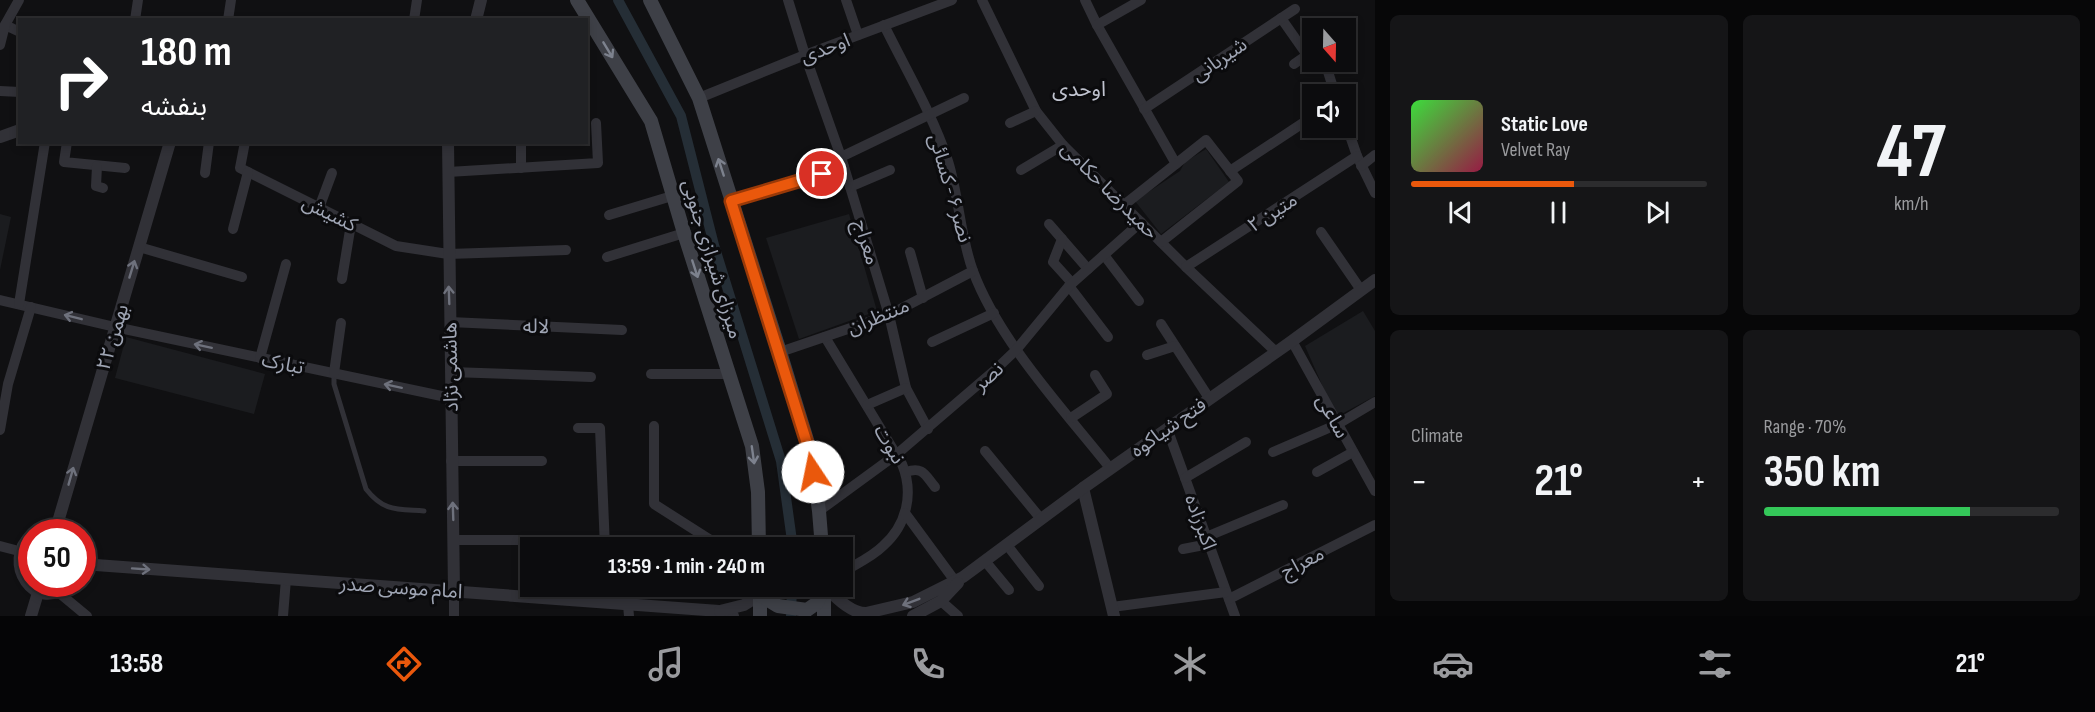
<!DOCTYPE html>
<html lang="en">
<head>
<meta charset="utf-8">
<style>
	body { margin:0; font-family:"Sofia Sans Condensed","Noto Sans Arabic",sans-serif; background:#151517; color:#f1f3f6; height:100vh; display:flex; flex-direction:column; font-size:22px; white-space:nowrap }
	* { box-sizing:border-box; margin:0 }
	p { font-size:20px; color:#9a9b9e }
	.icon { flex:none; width:33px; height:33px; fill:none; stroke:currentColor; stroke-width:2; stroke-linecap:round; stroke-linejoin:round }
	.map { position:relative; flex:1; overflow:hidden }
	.side { display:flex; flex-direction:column; gap:15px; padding:15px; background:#070708; width:720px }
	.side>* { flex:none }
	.banner { position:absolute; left:18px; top:18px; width:570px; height:126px; border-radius:0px; box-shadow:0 3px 9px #0003,0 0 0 2px #2c2c2e; background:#202124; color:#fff; overflow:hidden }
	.needle { width:39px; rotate:160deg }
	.tools { position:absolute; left:1302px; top:18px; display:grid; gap:12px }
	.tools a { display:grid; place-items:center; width:54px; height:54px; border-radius:0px; background:#0c0c0e; box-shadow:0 3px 9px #0003,0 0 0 2px #2c2c2e; font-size:30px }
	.speed { position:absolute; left:18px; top:519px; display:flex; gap:12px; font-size:30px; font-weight:700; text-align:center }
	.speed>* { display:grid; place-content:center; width:78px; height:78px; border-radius:50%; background:#0c0c0e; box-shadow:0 3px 9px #0003,0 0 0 2px #2c2c2e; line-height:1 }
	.speed .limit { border:9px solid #d22; background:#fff; color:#111 }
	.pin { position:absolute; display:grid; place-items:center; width:51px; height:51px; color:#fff; margin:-26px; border:3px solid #fff; border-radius:50%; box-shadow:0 2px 6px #0007 }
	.me { position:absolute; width:66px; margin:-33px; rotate:349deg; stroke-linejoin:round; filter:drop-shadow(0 0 4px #0008) }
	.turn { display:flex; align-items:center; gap:21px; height:126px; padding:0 24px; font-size:27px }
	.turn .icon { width:78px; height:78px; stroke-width:2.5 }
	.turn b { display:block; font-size:42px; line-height:51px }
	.big { font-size:45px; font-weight:700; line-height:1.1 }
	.side .card { flex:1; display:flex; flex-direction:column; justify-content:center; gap:9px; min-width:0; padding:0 21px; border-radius:9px; background:#151517 }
	.side .dial { align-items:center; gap:0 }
	.dial b { font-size:78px; line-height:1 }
	.song { display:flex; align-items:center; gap:18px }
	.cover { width:72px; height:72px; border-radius:9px; background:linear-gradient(135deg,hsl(120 70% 55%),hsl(340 70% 35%)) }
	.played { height:6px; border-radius:3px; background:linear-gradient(90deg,#ea580c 55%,#2c2c2e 55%) }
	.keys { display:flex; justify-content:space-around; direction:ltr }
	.heat { display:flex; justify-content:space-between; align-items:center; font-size:33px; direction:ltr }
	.charge { height:9px; border-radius:4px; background:linear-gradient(90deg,#34c759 70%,#2c2c2e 0) }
	.side .tiles { flex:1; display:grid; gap:15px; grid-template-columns:repeat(2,1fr) }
	.trip { position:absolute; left:520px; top:537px; width:333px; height:60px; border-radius:0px; background:#0c0c0e; box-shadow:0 3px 9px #0003,0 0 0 2px #2c2c2e; font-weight:700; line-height:60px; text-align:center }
	.menu { display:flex; height:96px; justify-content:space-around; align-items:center; background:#050506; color:#9a9b9e }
	.menu .icon { width:42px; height:42px }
	.menu .selected { color:#ea580c }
	.menu b { font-size:27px; color:#f1f3f6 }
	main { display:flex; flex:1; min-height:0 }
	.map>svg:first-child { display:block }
	.built { fill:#1b1c1f }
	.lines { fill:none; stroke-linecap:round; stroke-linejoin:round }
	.canal { stroke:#252e36; stroke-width:10 }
	.service { stroke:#313137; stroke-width:5 }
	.minor { stroke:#313137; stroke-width:10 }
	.tertiary { stroke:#313137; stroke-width:12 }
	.secondary { stroke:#3e4047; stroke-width:14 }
	.oneway { stroke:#7d828e }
	.oneway2 { stroke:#6e717c }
	.route-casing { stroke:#983908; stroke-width:15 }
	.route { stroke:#ea580c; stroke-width:10 }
	.labels { text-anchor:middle; stroke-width:6; stroke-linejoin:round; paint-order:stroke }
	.street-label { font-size:20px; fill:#9fa5b4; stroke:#0b0b0d }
	.neighbourhood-label { font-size:21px; fill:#c1c4d0; stroke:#0b0b0d }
</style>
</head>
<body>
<main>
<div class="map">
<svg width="1375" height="616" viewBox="0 0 1375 616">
	<rect width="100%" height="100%" fill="#101012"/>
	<g class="built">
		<path d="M1206,149L1229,182L1161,234L1135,201L1180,171L1185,162Z"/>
		<path d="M0,214L11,217L0,270Z"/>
		<path d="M849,214L877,311L799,339L766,238Z"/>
		<path d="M1363,311L1375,331V396L1336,417L1305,346Z"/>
		<path d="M126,337L265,374L254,414L115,378Z"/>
	</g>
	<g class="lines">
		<g class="canal">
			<path d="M618,0L681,116L714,245L781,461L793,548"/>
			<path d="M791,616L792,586"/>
		</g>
		<path class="service" d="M334,373V384L366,489C384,512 397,509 424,511"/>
		<g class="minor">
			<path d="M788,0L805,55L841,157L889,315L906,388L928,429"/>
			<path d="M846,0L858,35"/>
			<path d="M982,0L1036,111L1063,145L1186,267L1276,352"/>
			<path d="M1085,0L1097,25L1176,164"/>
			<path d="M1281,18L1307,55L1294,64"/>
			<path d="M135,20L138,0"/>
			<path d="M228,20L231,0"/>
			<path d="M414,20L417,0"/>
			<path d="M5,25L20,32"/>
			<path d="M884,25C906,70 932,113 948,161C959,196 960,236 973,271C999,341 1064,410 1110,468"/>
			<path d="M1097,25L1141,0"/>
			<path d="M0,45L5,25L19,0"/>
			<path d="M1325,62L1335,94"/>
			<path d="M0,91L20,92"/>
			<path d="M699,98L805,55L952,0"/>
			<path d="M1144,109L1295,9"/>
			<path d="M1010,123L1036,111"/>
			<path d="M1346,124L1357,156L1375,193"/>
			<path d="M67,142L64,162L125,168"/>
			<path d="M245,142L240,168L396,246L448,254L566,250"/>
			<path d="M841,157L964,98"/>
			<path d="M97,166L96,186L103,188"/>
			<path d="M1361,166L1375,155"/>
			<path d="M521,168V142"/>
			<path d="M1021,170L1063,145"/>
			<path d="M1230,171L1312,117"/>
			<path d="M448,172L598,163L596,123"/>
			<path d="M205,173L209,142"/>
			<path d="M850,187L890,170"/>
			<path d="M731,201L844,167"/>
			<path d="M1124,205L1206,140L1238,181L1161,242"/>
			<path d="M319,208L332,173"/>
			<path d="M609,215L672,196"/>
			<path d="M1049,224L1088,269"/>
			<path d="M233,229L248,172"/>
			<path d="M1321,232L1361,290"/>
			<path d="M1062,239L1053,262L1072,283"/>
			<path d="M139,247L242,277"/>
			<path d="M910,252L923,298"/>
			<path d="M1104,255L1139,301"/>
			<path d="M607,257L684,233"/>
			<path d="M1186,267L1357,156"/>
			<path d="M342,279L351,224"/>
			<path d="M1069,286L1108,337"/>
			<path d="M0,300L115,327L451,398"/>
			<path d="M19,304L45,142"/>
			<path d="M450,322L622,330"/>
			<path d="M1161,324L1209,398"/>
			<path d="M825,337L902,464C914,493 907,525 883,546C872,557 856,564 843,572"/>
			<path d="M1292,341L1375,491"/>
			<path d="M932,342L994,313"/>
			<path d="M780,352L889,315L973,271"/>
			<path d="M1147,355L1175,346"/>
			<path d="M260,358L286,264"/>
			<path d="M451,372L591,377"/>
			<path d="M334,373L341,323"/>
			<path d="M651,374H728"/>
			<path d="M867,405L906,388"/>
			<path d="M1071,418L1107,394L1095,375"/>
			<path d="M654,426V504L723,548"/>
			<path d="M578,428H600L605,548"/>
			<path d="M1167,428L1235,616"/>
			<path d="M0,430L8,384L31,307"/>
			<path d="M985,451L1041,519"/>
			<path d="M1273,452L1338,424L1375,402"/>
			<path d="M451,461H542"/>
			<path d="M906,472C923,466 925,475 935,487"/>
			<path d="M1317,472L1353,452"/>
			<path d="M1185,478L1246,442"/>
			<path d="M819,511L897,454L995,370L1016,350L1069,286L1141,222"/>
			<path d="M905,513L955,581"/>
			<path d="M1206,537L1283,505"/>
			<path d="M454,540H548"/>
			<path d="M1007,545L1039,586"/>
			<path d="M0,546L15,550"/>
			<path d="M1183,549L1209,544"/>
			<path d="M985,561L1009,590"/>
			<path d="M607,586L608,603"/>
			<path d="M454,591V616"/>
			<path d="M58,592L87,616"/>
			<path d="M1229,599L1375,525"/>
			<path d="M941,601L958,616"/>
			<path d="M628,605L629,616"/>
			<path d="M1112,607L1226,592"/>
			<path d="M283,616L286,579"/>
		</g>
		<g class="tertiary">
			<path d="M476,20L481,0"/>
			<path d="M0,137L20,130"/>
			<path d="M448,142L454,591"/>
			<path d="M1083,488L1114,616"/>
			<path d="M55,532L170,142"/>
			<path d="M32,535C0,561 36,616 68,584"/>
			<path d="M82,564L719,611L733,616"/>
			<path d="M824,586C836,597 850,613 866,613L913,602L963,577L1083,488L1292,341L1375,280"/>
			<path d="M720,611L744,605L760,595"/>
			<path d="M31,616L37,596"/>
			<path d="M913,616L941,601L958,583"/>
		</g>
		<g class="secondary">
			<path d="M577,0L651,121L684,233L752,446L758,492L759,548"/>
			<path d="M650,0L699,98L780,352L811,453L819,511L822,548"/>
			<path d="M760,589V616"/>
			<path d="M824,592V616"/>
			<path d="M760,595L778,606L807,610L817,603L824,586"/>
		</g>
	</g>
	<defs><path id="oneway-shaft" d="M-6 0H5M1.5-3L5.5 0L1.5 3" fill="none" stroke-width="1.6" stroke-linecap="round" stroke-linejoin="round" transform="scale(1.5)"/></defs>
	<g class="oneway">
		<use href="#oneway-shaft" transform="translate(608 50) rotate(59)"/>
		<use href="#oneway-shaft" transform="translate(721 167) rotate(-108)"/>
		<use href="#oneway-shaft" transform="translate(695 269) rotate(72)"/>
		<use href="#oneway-shaft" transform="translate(753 455) rotate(82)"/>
	</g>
	<g class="oneway2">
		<use href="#oneway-shaft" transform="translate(132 269) rotate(-73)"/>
		<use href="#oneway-shaft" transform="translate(449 295) rotate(-92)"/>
		<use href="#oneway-shaft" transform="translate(73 317) rotate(-166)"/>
		<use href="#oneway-shaft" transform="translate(203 346) rotate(-168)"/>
		<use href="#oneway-shaft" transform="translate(393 386) rotate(-168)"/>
		<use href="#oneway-shaft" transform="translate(71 476) rotate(-74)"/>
		<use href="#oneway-shaft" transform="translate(453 511) rotate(-92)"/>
		<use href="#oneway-shaft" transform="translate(141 569) rotate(4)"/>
		<use href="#oneway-shaft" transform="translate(911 602) rotate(159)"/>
	</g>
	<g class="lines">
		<defs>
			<path id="route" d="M813,472L810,453L731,201L822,174"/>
		</defs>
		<use href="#route" class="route-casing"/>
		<use href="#route" class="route"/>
	</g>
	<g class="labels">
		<g class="street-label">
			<text transform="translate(825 48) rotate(-21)" y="7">اوحدی</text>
			<text transform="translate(1219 59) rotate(-34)" y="7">شیربانی</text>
			<text transform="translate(951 188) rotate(74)" y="7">نصر ۶ - کسائی</text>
			<text transform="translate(1110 190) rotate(45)" y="7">حمیدرضا حکامی</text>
			<text transform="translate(1272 212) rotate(-33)" y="7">متین ۲</text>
			<text transform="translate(330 213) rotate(26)" y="7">کشیش</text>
			<text transform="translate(867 242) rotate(73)" y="7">معراج</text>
			<text transform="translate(713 259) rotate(73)" y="7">میرزای شیرازی جنوبی</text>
			<text transform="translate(878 316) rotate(-22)" y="7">منتظران</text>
			<text transform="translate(536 326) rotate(2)" y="7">لاله</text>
			<text transform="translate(112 337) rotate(-73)" y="7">۲۲ بهمن</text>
			<text transform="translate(283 363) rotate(12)" y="7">تبارک</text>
			<text transform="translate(450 367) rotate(-91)" y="7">هاشمی نژاد</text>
			<text transform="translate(988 376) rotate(-42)" y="7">نصر</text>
			<text transform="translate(1333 416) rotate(61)" y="7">ساعی</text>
			<text transform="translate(1168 427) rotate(-35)" y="7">فتح شیاکوه</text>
			<text transform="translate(890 444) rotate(60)" y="7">نبوت</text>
			<text transform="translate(1201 522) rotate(70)" y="7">اکبرزاده</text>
			<text transform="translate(1302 562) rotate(-27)" y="7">معراج</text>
			<text transform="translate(401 587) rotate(4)" y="7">امام موسی صدر</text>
		</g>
		<g class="neighbourhood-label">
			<text x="1079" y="96">اوحدی</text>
		</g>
	</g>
</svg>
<div class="tools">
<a><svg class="needle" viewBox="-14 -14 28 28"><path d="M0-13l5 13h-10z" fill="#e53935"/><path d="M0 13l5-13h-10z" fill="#9a9b9e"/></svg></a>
<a><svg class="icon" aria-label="sound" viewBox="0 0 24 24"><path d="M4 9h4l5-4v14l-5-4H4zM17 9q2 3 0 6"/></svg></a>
</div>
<div class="speed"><div class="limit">50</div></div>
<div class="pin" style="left:822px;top:174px;background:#d93025"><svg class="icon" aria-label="arrive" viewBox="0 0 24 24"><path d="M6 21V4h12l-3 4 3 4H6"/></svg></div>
<svg class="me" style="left:813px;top:472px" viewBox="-20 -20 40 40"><circle r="19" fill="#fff"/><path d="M0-13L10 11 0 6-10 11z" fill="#ea580c"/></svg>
<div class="trip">13:59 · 1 min · 240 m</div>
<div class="banner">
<div class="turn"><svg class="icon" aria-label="right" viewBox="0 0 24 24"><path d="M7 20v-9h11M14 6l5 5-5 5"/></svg><div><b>180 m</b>بنفشه</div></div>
</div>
</div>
<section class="side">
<div class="tiles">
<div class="card">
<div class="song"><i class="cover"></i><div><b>Static Love</b><p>Velvet Ray</p></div></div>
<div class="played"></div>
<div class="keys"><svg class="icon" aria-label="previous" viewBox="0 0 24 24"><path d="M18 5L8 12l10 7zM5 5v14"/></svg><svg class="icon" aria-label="pause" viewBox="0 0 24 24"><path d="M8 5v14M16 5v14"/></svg><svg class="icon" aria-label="next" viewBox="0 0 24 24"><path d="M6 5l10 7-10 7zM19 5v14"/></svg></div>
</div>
<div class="card dial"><b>47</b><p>km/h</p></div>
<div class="card"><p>Climate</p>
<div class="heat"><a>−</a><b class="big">21°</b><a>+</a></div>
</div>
<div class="card"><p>Range · 70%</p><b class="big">350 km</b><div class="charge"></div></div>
</div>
</section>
</main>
<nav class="menu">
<b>13:58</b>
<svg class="icon selected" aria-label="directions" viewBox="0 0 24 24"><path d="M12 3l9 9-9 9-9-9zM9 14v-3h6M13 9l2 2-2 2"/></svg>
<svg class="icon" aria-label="music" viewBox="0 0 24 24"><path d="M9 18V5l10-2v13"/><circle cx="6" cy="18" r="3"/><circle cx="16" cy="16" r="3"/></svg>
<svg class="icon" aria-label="phone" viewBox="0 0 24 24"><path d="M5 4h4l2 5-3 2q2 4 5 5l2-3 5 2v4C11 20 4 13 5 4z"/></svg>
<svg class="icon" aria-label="climate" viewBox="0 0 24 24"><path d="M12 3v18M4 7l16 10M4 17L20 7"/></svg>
<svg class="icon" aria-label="car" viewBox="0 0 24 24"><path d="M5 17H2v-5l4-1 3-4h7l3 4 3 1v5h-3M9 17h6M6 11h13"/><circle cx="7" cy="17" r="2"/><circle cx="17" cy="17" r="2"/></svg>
<svg class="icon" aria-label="filters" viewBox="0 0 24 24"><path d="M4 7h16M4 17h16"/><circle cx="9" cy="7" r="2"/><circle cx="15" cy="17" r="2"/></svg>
<b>21°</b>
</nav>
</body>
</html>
